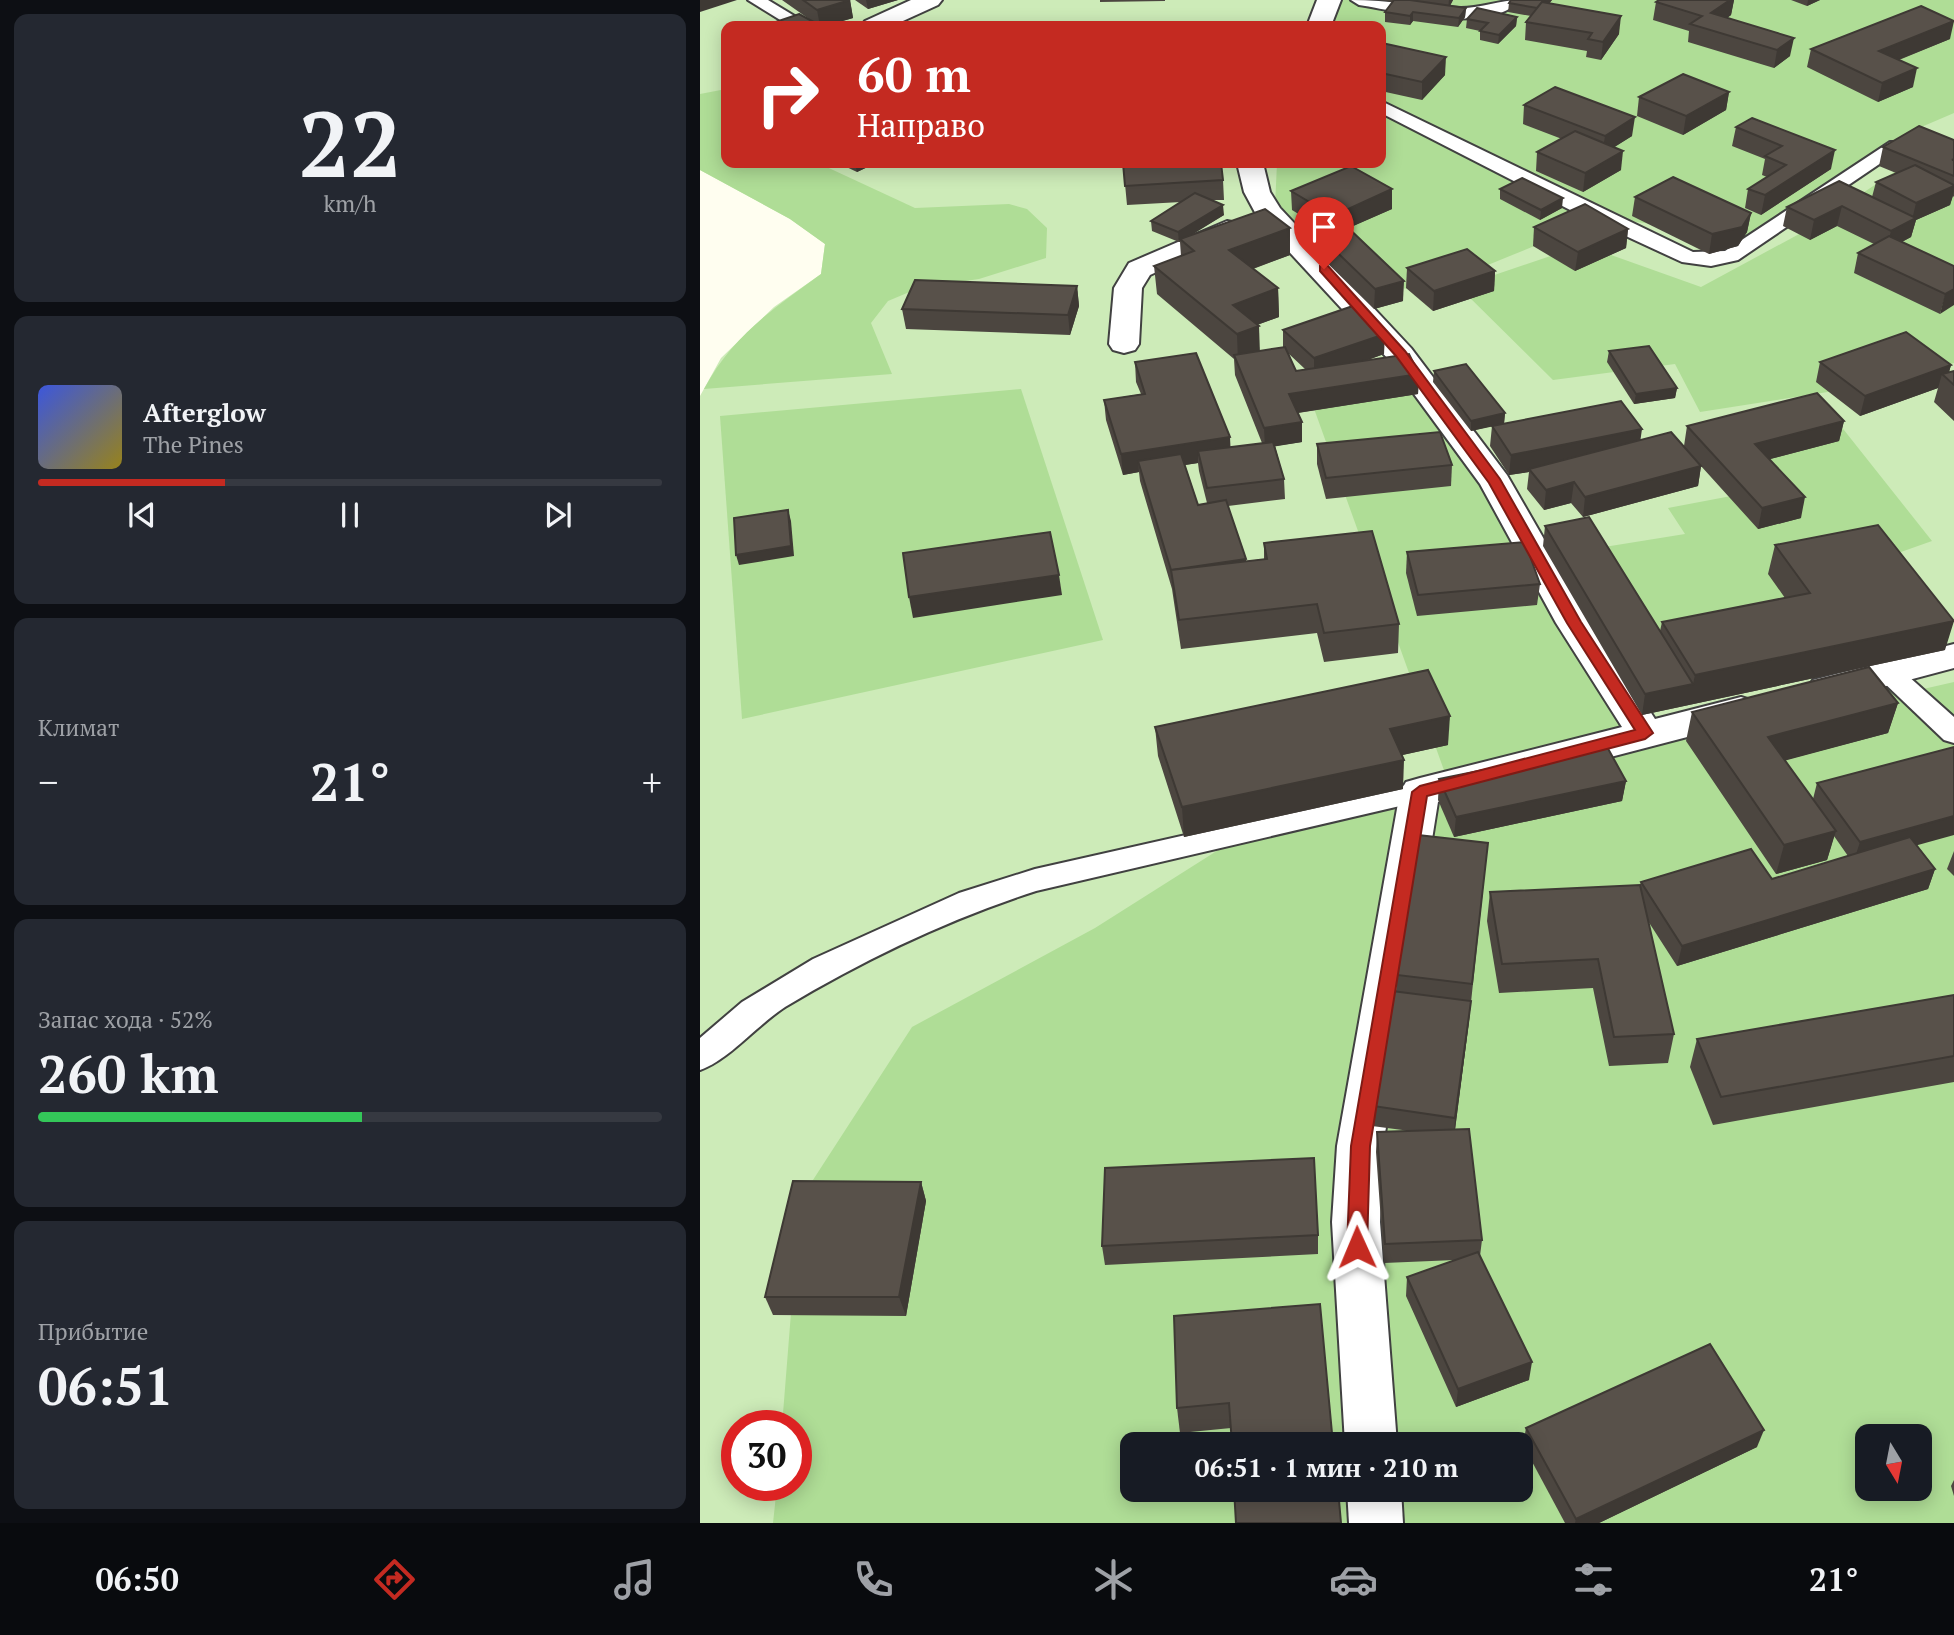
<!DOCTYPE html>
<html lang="ru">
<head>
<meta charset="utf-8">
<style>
	body { margin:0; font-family:"PT Serif",serif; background:#242831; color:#f1f3f6; height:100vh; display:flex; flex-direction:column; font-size:26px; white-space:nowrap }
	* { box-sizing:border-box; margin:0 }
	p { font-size:23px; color:#9ea1a6 }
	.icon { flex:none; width:38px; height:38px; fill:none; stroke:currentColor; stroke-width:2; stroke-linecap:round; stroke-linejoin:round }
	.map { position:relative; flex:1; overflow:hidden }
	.side { display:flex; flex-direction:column; gap:14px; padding:14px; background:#0d0f14; width:700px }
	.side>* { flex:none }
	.banner { position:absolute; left:21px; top:21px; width:665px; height:147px; border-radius:14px; box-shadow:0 4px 18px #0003; background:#c42a21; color:#fff; overflow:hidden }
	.needle { width:46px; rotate:170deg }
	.buttons { position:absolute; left:1155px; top:1424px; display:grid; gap:14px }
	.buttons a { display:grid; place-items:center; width:77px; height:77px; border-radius:14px; background:#171b24; box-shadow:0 4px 18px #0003; font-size:35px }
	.speed { position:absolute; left:21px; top:1410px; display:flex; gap:14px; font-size:35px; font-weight:700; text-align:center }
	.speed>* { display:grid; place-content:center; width:91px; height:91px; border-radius:50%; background:#171b24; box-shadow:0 4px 18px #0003; line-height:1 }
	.speed .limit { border:10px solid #d22; background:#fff; color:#111 }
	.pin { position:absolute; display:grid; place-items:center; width:60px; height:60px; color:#fff; margin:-72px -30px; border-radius:50% 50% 50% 0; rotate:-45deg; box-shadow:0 0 7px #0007 }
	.pin .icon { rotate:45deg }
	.me { position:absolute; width:77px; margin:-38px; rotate:359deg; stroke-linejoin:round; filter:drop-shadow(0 0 5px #0008) }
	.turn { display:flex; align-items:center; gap:24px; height:147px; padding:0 21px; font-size:32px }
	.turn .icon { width:91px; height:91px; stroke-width:2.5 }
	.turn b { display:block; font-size:49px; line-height:60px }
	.big { font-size:52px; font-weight:700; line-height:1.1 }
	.side .widget { flex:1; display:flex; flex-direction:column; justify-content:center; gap:10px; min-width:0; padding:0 24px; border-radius:14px; background:#242831 }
	.side .dial { align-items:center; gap:0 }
	.dial b { font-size:91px; line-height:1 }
	.song { display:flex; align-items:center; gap:21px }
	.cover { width:84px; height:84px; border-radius:10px; background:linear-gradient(135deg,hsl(230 70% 55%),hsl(50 70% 35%)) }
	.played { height:7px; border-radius:4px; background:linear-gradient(90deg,#c42a21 30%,#363941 30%) }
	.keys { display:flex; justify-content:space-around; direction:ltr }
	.heat { display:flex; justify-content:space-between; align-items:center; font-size:38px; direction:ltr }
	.charge { height:10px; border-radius:5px; background:linear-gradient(90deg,#34c759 52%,#363941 0) }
	.trip { position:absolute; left:420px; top:1432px; width:413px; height:70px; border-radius:14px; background:#171b24; box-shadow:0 4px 18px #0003; font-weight:700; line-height:70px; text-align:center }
	.tabs { display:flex; height:112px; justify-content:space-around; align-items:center; background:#090b0e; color:#9ea1a6 }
	.tabs .icon { width:49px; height:49px }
	.tabs .selected { color:#c42a21 }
	.tabs b { font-size:32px; color:#f1f3f6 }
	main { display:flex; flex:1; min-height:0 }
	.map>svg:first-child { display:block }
	.green { fill:#cdebb8; fill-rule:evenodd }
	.forest { fill:#afdd96; fill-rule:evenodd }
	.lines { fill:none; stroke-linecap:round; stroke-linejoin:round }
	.service-casing { stroke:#414141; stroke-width:4 }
	.minor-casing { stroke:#414141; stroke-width:4 }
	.service { fill:#fff; fill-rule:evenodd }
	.minor { fill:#fff; fill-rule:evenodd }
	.wall { fill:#4c4640; fill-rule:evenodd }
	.shaded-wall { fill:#3e3934 }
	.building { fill:#58514a; stroke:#3e3934; stroke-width:2 }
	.route { fill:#c42a21; stroke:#7f1b15; stroke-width:2 }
</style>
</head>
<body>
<main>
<section class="side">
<div class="widget dial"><b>22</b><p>km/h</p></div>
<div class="widget">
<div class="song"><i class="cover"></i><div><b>Afterglow</b><p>The Pines</p></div></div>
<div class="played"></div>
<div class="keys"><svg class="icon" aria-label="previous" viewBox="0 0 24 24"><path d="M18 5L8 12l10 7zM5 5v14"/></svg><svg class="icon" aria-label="pause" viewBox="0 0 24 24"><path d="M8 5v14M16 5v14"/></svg><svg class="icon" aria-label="next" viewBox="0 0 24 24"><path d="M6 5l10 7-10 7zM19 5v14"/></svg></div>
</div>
<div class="widget"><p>Климат</p>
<div class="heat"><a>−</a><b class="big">21°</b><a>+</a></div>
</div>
<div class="widget"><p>Запас хода · 52%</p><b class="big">260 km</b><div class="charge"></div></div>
<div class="widget"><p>Прибытие</p><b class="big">06:51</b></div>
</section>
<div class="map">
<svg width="1254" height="1523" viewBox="0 0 1254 1523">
	<rect width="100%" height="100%" fill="#fffef0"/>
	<path class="green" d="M0,0H1254V1523H0V396L21,358L74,307L121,274L125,244L90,219L0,170ZM26,26H681V163H26ZM37,1426H96V1486H37ZM1167,1437H1220V1489H1167ZM432,1444H821V1489H432Z"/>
	<g class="forest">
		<path d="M630,0H1254V113L1205,134L1038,246L994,229L903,218L729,289L681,288L575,206L577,163H681V26H622Z"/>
		<path d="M26,89V163H118L215,208L309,204L327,209L347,228L346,258L279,279L219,288L188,301L171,323L192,374L4,389C32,336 74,308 121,274L125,244L90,219L0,170V94Z"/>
		<path d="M1212,160L1254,182V363L1166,386L1000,412L975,364L853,380L759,287L883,245L1001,287L1112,227Z"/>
		<path d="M711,362L940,739L1192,676L1210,692L1254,682V1523H73L77,1486H96V1426H82L100,1200L212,1027L395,928L523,847L750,787L612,403ZM1167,1437H1220V1489H1167ZM432,1444H821V1489H432Z"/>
		<path d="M321,389L403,640L42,719L20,416Z"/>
		<path d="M1140,425L1232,541L1150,570L941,683L867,553L985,534L968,508L1047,493L1013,449Z"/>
	</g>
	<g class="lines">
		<defs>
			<g id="service">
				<path d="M48,0H68L111,26H90Z"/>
				<path d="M651,0C688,0 724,7 761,8C782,8 800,0 820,0C791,35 698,11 659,5Z"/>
				<path d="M681,101L993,252L1025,251L1190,142H1204L1206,146L1038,260L1011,266L982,262L876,213L681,113Z"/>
				<path d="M1189,664L1198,667L1254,717V743L1244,740L1180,679L1176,673L1180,667Z"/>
				<path d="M720,782L730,785L734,792L730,799L336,891C247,920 165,959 85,1007C57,1025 29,1060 0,1070V1038L42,1002L113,959L259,893L335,869Z"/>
			</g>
			<g id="minor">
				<path d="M211,0H242L238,5L192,26H161L165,21Z"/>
				<path d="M617,0H641L631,26H607Z"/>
				<path d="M537,163H563L570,192L580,208L711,348L807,475L890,619L955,719L1041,697L1054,701L1060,710L1054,719L1041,723L738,802L683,1146L680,1222L697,1444H645L632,1222L637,1146L700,792L706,782L720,778L922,727L856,623L780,484L689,360L558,218L544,192Z"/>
				<path d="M527,221L537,223L541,229L537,235L450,275L442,288L439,344L435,350L424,353L413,350L409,344L414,288L429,263Z"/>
				<path d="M1254,644V668L1126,702L1113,698L1107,689L1113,680Z"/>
				<path d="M647,1489H701L703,1523H649Z"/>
			</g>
		</defs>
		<use href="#service" class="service-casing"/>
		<use href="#minor" class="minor-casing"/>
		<use href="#service" class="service"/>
		<use href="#minor" class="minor"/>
	</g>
	<g class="wall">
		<path d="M82,0H150L153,18L125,26H64L109,19Z"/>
		<path d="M155,0H198L168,9Z"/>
		<path d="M400,0H465V1L400,2Z"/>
		<path d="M680,0H753L750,6L766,8L765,17L758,27L713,21L710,25L685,22V12L693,2Z"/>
		<path d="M811,0H852L849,4L919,34L901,60L886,57L887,51L825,40L826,22L831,16L808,12L809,3Z"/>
		<path d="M957,0H1034L1031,15L1027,18L1090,56L1074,68L988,42L989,31L953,20L956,2L958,0Z"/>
		<path d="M1091,0H1120L1107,6Z"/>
		<path d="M817,17L816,26L798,44L780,40V31L766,28L767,19Z"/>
		<path d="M1250,39L1199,60L1213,87L1178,102L1107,67L1111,49Z"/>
		<path d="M681,44L745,75L722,100L681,91Z"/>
		<path d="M1029,92L1026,110L983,135L937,116L939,97Z"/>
		<path d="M824,105L932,136L914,147L921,170L883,192L836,171L837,152L862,139L823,124Z"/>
		<path d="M1052,118L1131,169L1061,215L1045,208L1048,189L1067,177L1062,175L1065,159L1032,146L1036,127Z"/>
		<path d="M1254,140V197L1253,196L1250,205L1216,220L1211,237L1202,242L1254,266L1240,314L1154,273L1158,253L1174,244L1137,226L1110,240L1083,226L1087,207L1172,197L1176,182L1196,173L1179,166L1183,147Z"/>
		<path d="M138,163H176L157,172Z"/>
		<path d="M423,163L523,180L524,200H512L524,215L490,235L590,255L553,269L578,288L579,317L557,325L559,351L583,347V330L684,354L668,360L719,374L718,394L598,413L602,442L575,446L584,479L585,499L528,506L546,561L564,559V543L699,624L698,653L624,662L617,633L481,649L472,589L440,481L439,472L423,475L406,420L404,400L441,394L436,382L435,362L530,447L562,443L535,375L534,359L457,294L454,266L481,256L480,242H479L452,231L451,221L481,202L427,205ZM589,354L605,369L596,371ZM498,463L499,471L507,503L498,505L484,465Z"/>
		<path d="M692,189V209L648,228L703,301L674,309L614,250V230L621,228L592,210L591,191Z"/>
		<path d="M800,189L862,208L840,220L800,199Z"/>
		<path d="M935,197L1051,213L1047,232L1038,246L1009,254L932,216Z"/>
		<path d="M834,227L928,229L926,248L875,271L833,246Z"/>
		<path d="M707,268L795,271L794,291L733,311L706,288Z"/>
		<path d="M377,286L379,306L370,335L206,329L202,309Z"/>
		<path d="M909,351L977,388L975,398L934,404L907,362Z"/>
		<path d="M1120,362L1251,365L1249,372L1254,371V421L1234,402L1238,388L1160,416L1116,382Z"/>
		<path d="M734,371L805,413L804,423L984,446L987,426L1144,421L1139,441L1070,459L1101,518L1058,529L1001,466L998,486L883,517L871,503L844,510L827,489L829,472L809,475L790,446L792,426L771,431L733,382Z"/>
		<path d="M617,444L752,465L751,486L626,499L617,464Z"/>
		<path d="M845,526L960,631L962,622L1085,598L1068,574L1075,545L1245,650L942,715L843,546Z"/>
		<path d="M707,552L840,584L837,605L717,616L706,573Z"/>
		<path d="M1198,703L1188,733L1085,760L1113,799L1117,783L1217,845L1235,869L1228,889L977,966L948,921L974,1034L968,1063L909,1066L893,988L799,993L787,921L790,892L940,885L941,882L1072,879L1148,856L1134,836L1127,860L1076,874L986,741L992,712Z"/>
		<path d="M455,727L748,745L702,755L703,789L484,837L458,756Z"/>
		<path d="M739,779L926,781L922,801L754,837L738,800Z"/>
		<path d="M788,843L769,1021L755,1130L782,1240L780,1256L829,1380L756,1407L706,1296L707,1277L755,1260L684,1263L676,1152L677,1132L710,1131L672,1126L673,1106L696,991L697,975Z"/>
		<path d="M1254,851V876L1247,869Z"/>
		<path d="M1254,995V1082L1013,1125L990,1067L997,1039Z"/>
		<path d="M221,1182L226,1201L206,1316L73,1315L65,1297Z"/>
		<path d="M618,1235V1254L405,1265L402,1246Z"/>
		<path d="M620,1304L531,1428L480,1433L477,1408Z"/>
		<path d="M826,1428L1057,1447L899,1523H865L823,1445Z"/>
		<path d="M1254,1480V1496L1251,1486Z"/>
	</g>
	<g class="shaded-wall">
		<path d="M0,0H37L0,12Z"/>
		<path d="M150,0L153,18L125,26H120L117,10Z"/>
		<path d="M166,0H198L168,9Z"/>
		<path d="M749,0H753L748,9Z"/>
		<path d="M844,0H852L836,17L837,8Z"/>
		<path d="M1030,0H1034L1031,15L1010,30L1011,13Z"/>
		<path d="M1108,0H1120L1107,6Z"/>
		<path d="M766,8L765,17L758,27L759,18Z"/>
		<path d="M713,12V21L710,25V16Z"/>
		<path d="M921,16L919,34L901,60L903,42Z"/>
		<path d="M817,17L816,26L798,44L799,35Z"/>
		<path d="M1254,21L1250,39L1175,69L1179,51Z"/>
		<path d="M1094,38L1090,56L1074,68L1077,50Z"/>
		<path d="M746,57L745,75L722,100V82Z"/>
		<path d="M1217,68L1213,87L1178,102L1182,83Z"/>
		<path d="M1029,92L1026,110L983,135L986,116Z"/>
		<path d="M935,117L932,136L902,155L905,136Z"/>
		<path d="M1135,150L1131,169L1061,215L1065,195Z"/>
		<path d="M923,151L921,170L883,192L885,173Z"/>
		<path d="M155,163H176L157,172Z"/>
		<path d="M1254,186V191L1250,205L1216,220L1211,237L1186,250L1191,231L1212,220L1216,203Z"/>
		<path d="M692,189V209L633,235V216Z"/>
		<path d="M863,198L862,208L840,220L841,210Z"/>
		<path d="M523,205L524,215L482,241L480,239L479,242L478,232Z"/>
		<path d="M1142,206L1137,226L1110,240L1114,220Z"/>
		<path d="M1051,213L1047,232L1038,246L1009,254L1012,234Z"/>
		<path d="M590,228V255L530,277L529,250Z"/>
		<path d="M928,229L926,248L875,271L878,252Z"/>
		<path d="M795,271L794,291L733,311L734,291Z"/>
		<path d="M704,281L703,301L674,309L675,289Z"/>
		<path d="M377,286L379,306L370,335L368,315Z"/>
		<path d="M578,288L579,317L534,333L533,305Z"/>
		<path d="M1254,289V305L1240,314L1245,294Z"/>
		<path d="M559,326L560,354L538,363L537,334Z"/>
		<path d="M685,334L684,354L614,379V358Z"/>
		<path d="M1251,365L1247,379L1242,374L1238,388L1160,416L1165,396Z"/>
		<path d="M719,374L718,394L590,414L589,394Z"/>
		<path d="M977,388L975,398L934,404L936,394Z"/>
		<path d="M805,413L804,424L771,431V421Z"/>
		<path d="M1144,421L1139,441L1051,464L1055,444Z"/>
		<path d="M602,422V442L565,448L564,428Z"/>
		<path d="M942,429L939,450L829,469V472L809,475L811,455Z"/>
		<path d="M530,437L531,458L498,451V463L442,472L438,461L439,472L423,475L421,454Z"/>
		<path d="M1001,466L998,486L883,517L885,497Z"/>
		<path d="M874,482L871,503L844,510L846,490Z"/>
		<path d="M1105,497L1101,518L1058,529L1062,508Z"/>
		<path d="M88,510L91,521L94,556L39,565L36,555Z"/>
		<path d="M546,559L547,579L471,571Z"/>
		<path d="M359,575L362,595L213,618L209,597Z"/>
		<path d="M1254,621L1245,650L942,715L945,694L993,684L995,675Z"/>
		<path d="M1198,703L1188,733L1061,767L1068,737Z"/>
		<path d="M750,716L748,745L689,758L690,729Z"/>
		<path d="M704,760L703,789L484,837L482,807Z"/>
		<path d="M926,781L922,801L754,837L756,817Z"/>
		<path d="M1254,816V835L1153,863L1160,842Z"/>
		<path d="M1136,831L1127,860L1076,874L1084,845Z"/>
		<path d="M1235,869L1228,889L977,966L982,946Z"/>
		<path d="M771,1001L769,1021L754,1137L755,1118Z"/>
		<path d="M221,1182L226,1201L206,1316L199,1297Z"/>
		<path d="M832,1362L829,1380L756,1407L758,1389Z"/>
		<path d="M1064,1430L1057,1447L899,1523H875L876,1519Z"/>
	</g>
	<g class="building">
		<path d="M103,0H150L117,10Z"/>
		<path d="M694,0H710L766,8L759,18L713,12L710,16L685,12Z"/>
		<path d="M811,0H844L837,8L809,3Z"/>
		<path d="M959,0H1030L1011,13L1094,38L1077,50L990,24L1002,16L956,2Z"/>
		<path d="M842,2L921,16L903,42L888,39L892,33L826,22Z"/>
		<path d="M1221,6L1254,21L1179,51L1217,68L1182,83L1111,49Z"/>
		<path d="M777,8L817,17L799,35L780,31L788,23L767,19Z"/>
		<path d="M99,14L121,26H64Z"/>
		<path d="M682,43L746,57L722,82L681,73Z"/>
		<path d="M983,74L1029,92L986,116L939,97Z"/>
		<path d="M855,87L935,117L905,136L824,105Z"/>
		<path d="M1052,118L1135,150L1065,195L1048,189L1086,165L1065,156L1082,146L1036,127Z"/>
		<path d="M1219,126L1254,140V159L1252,160H1254V176L1183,147Z"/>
		<path d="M875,131L923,151L885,173L837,152Z"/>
		<path d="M423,163H521L523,180L425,186Z"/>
		<path d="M1215,165L1254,185V186L1216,203L1176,182Z"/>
		<path d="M651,166L692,189L633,216L591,191Z"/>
		<path d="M973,177L1051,213L1042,227L1012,234L935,197Z"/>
		<path d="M822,178L863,198L841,210L800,189Z"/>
		<path d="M1139,181L1216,218L1191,231L1142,206L1114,220L1087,207Z"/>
		<path d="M495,193L523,205L478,232L451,221Z"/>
		<path d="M885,204L928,229L878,252L834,227Z"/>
		<path d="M565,209L590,228L529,250L578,288L533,305L559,326L537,334L454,266L494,251L480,239Z"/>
		<path d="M642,222L704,281L675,289L614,230Z"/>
		<path d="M1189,236L1254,266V289L1245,294L1158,253Z"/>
		<path d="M767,249L795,271L734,291L707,268Z"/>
		<path d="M215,280L377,286L368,315L202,309Z"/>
		<path d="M653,306L685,334L614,358L583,330Z"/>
		<path d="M1206,332L1251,365L1165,396L1120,362Z"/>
		<path d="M949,346L977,388L936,394L909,351Z"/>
		<path d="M585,347L596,371L709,354L719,374L589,394L602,422L564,428L534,355Z"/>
		<path d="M496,353L530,437L421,454L404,400L445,394L435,362Z"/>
		<path d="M766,364L805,413L771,421L734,371Z"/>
		<path d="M1254,371V385L1242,374Z"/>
		<path d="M1117,393L1144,421L1055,444L1105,497L1062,508L987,426Z"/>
		<path d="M921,401L942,429L811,455L792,426Z"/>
		<path d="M740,432L752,465L626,478L617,444Z"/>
		<path d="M971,432L1001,466L885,497L874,482L846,490L829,469Z"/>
		<path d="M573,442L584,479L507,488L498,451Z"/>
		<path d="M481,454L498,505L526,500L546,559L471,570L438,461Z"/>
		<path d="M88,510L91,546L36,555L34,518Z"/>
		<path d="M889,517L993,684L945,694L845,526Z"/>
		<path d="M1178,525L1254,621L995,675L962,622L1110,593L1075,545Z"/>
		<path d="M672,531L699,624L624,633L617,604L479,620L471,570L567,559L564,543Z"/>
		<path d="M350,532L359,575L209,597L203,553Z"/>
		<path d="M825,542L840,584L718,595L707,552Z"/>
		<path d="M1169,667L1198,703L1068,737L1136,831L1084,845L992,712Z"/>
		<path d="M728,670L750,716L690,729L704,760L482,807L455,727Z"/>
		<path d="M906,745L926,781L756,817L739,779Z"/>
		<path d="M1254,747V816L1160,842L1117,783Z"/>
		<path d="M718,835L788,843L772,984L697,975Z"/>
		<path d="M1210,837L1235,869L982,946L941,882L1051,849L1072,879Z"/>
		<path d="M940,885L974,1034L914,1037L898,959L802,964L790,892Z"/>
		<path d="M692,991L771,1001L755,1118L673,1106Z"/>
		<path d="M1254,995V1056L1021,1097L997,1039Z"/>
		<path d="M769,1129L782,1240L685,1244L677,1132Z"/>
		<path d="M614,1158L618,1235L402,1246L405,1168Z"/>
		<path d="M93,1181L221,1182L199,1297H65Z"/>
		<path d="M778,1252L832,1362L758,1389L707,1277Z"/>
		<path d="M620,1304L633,1444H532L529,1403L477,1408L474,1316Z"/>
		<path d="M1010,1344L1064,1430L876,1519L826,1428Z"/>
		<path d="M534,1489H638L641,1523H536Z"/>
	</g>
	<path class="route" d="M620,266H628L705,351L800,479L881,622L953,733L945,739L727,796L670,1146L667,1247L665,1254L657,1256L650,1254L647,1247L651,1146L712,792L720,786L935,730L867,623L789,483L696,356L620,271Z"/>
</svg>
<div class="buttons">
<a><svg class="needle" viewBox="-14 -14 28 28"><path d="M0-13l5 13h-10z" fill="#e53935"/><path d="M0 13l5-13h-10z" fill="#9ea1a6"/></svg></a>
</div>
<div class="speed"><div class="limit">30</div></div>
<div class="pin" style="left:624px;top:269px;background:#d93025"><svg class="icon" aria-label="arrive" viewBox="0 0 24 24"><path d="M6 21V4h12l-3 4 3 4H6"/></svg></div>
<svg class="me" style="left:657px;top:1247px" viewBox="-20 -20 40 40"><path d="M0-17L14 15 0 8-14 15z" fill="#c42a21" stroke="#fff" stroke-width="4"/></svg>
<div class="trip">06:51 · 1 мин · 210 m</div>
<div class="banner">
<div class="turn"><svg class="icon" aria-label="right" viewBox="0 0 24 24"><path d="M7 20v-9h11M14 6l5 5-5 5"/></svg><div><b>60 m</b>Направо</div></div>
</div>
</div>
</main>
<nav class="tabs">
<b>06:50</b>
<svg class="icon selected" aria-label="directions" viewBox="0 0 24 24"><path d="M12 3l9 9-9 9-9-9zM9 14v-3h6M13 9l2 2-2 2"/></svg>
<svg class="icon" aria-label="music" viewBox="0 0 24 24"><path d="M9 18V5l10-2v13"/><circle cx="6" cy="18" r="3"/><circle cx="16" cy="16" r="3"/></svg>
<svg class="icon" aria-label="phone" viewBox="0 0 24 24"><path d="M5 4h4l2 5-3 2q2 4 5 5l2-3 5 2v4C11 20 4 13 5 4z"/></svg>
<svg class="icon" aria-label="climate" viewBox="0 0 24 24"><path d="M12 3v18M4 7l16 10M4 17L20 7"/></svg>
<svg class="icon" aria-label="car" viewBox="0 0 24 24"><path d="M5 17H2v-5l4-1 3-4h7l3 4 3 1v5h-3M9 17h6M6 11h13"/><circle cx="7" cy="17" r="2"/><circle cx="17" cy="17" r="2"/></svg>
<svg class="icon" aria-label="filters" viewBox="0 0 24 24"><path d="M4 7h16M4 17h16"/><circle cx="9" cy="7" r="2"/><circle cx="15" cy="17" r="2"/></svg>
<b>21°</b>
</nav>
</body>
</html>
